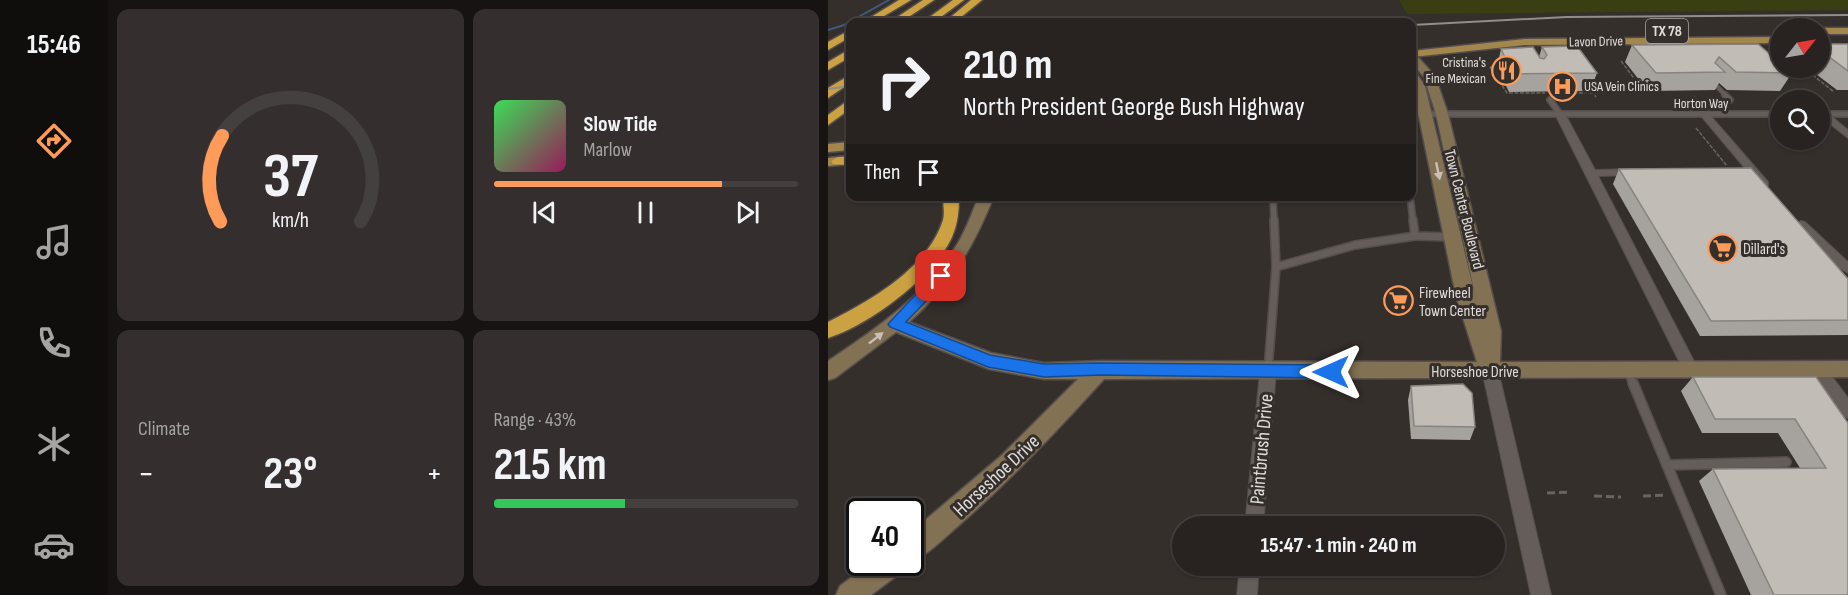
<!DOCTYPE html>
<html lang="en">
<head>
<meta charset="utf-8">
<style>
	body { margin:0; font-family:"Sofia Sans Condensed",sans-serif; background:#342f2e; color:#f1f3f6; height:100vh; display:flex; flex-direction:column; font-size:22px; white-space:nowrap }
	* { box-sizing:border-box; margin:0 }
	p { font-size:20px; color:#a5a4a5 }
	.icon { flex:none; width:33px; height:33px; fill:none; stroke:currentColor; stroke-width:2; stroke-linecap:round; stroke-linejoin:round }
	.map { position:relative; flex:1; overflow:hidden }
	.sheet { display:flex; flex-direction:column; gap:9px; padding:9px; background:#161312; width:720px }
	.sheet>* { flex:none }
	.banner { position:absolute; left:18px; top:18px; width:570px; height:183px; border-radius:12px; box-shadow:0 2px 4px #0004,0 0 0 2px #44403f; background:#282321; color:#f1f3f6; overflow:hidden }
	.needle { width:39px; rotate:59deg }
	.controls { position:absolute; left:942px; top:18px; display:grid; gap:12px }
	.controls a { display:grid; place-items:center; width:60px; height:60px; border-radius:50%; background:#282321; box-shadow:0 2px 4px #0004,0 0 0 2px #44403f; font-size:30px }
	.speed { position:absolute; left:18px; top:498px; display:flex; gap:12px; font-size:30px; font-weight:700; text-align:center }
	.speed>* { display:grid; place-content:center; width:78px; height:78px; border-radius:50%; background:#282321; box-shadow:0 2px 4px #0004,0 0 0 2px #44403f; line-height:1 }
	.speed .limit { border:3px solid #111; border-radius:9px; background:#fff; color:#111 }
	.pin { position:absolute; display:grid; place-items:center; width:51px; height:51px; color:#fff; margin:-26px; border-radius:12px; box-shadow:0 3px 9px #0006 }
	.me { position:absolute; width:66px; margin:-33px; rotate:270deg; stroke-linejoin:round; filter:drop-shadow(0 0 4px #0008) }
	.turn { display:flex; align-items:center; gap:21px; height:126px; padding:0 18px; font-size:27px }
	.turn .icon { width:78px; height:78px; stroke-width:2.5 }
	.turn b { display:block; font-size:42px; line-height:51px }
	.then { display:flex; align-items:center; height:57px; padding:0 18px; background:#0003; gap:12px; font-size:22px }
	.big { font-size:45px; font-weight:700; line-height:1.1 }
	.sheet .widget { flex:1; display:flex; flex-direction:column; justify-content:center; gap:9px; min-width:0; padding:0 21px; border-radius:12px; background:#342f2e }
	.sheet .dial { align-items:center; gap:0 }
	.dial svg { height:156px; overflow:visible; fill:none; stroke:#44403f; stroke-width:7; stroke-linecap:round; text-anchor:middle }
	.dial text { fill:#f1f3f6; stroke:none }
	.song { display:flex; align-items:center; gap:18px }
	.cover { width:72px; height:72px; border-radius:9px; background:linear-gradient(135deg,hsl(130 70% 55%),hsl(330 70% 35%)) }
	.played { height:6px; border-radius:3px; background:linear-gradient(90deg,#fe9b59 75%,#44403f 75%) }
	.keys { display:flex; justify-content:space-around; direction:ltr }
	.heat { display:flex; justify-content:space-between; align-items:center; font-size:33px; direction:ltr }
	.charge { height:9px; border-radius:4px; background:linear-gradient(90deg,#34c759 43%,#44403f 0) }
	.sheet .tiles { flex:1; display:grid; gap:9px; grid-template-columns:repeat(2,1fr) }
	.trip { position:absolute; left:344px; top:516px; width:333px; height:60px; border-radius:30px; background:#282321; box-shadow:0 2px 4px #0004,0 0 0 2px #44403f; font-weight:700; line-height:60px; text-align:center }
	main { display:flex; flex:1; min-height:0 }
	.tabs { display:flex; flex-direction:column; width:108px; justify-content:space-around; align-items:center; background:#100e0d; color:#a5a4a5 }
	.tabs .icon { width:42px; height:42px }
	.tabs .selected { color:#fe9b59 }
	.tabs b { font-size:27px; color:#f1f3f6 }
	.map>svg:first-child { display:block }
	.green { fill:#3a3e13 }
	.lines { fill:none; stroke-linecap:round; stroke-linejoin:round }
	.stream { stroke:#3f5a81; stroke-width:2 }
	.lane-far3-casing { stroke:#534e4c; stroke-width:5 }
	.lane-far2-casing { stroke:#534e4c; stroke-width:8 }
	.lane-far1-casing { stroke:#534e4c; stroke-width:10 }
	.lane-casing { stroke:#534e4c; stroke-width:12 }
	.street-casing { stroke:#534e4c; stroke-width:2 }
	.secondary-casing { stroke:#534e4c; stroke-width:3 }
	.primary-casing { stroke:#534e4c; stroke-width:3 }
	.highway-casing { stroke:#534e4c; stroke-width:3 }
	.path-far1 { stroke:#696461; stroke-width:1.5; stroke-dasharray:4 1.5; stroke-linecap:butt }
	.path { stroke:#696461; stroke-width:3; stroke-dasharray:8 4; stroke-linecap:butt }
	.lane-far3 { stroke:#645d5a; stroke-width:4 }
	.lane-far2 { stroke:#645d5a; stroke-width:5 }
	.lane-far1 { stroke:#645d5a; stroke-width:7 }
	.lane { stroke:#645d5a; stroke-width:9 }
	.street { fill:#645d5a; fill-rule:evenodd }
	.secondary { fill:#837153; fill-rule:evenodd }
	.primary { fill:#a2864c; fill-rule:evenodd }
	.highway { fill:#cca142; fill-rule:evenodd }
	.rail { stroke:#928d8a; stroke-width:2 }
	.wall { fill:#a6a29d }
	.building { fill:#c1bcb6; stroke:#87847f; stroke-width:1.5 }
	.oneway { fill:#c9c1b8 }
	.route { fill:#1a73e8; stroke:#114b97; stroke-width:1.5 }
	.labels { text-anchor:middle; stroke-width:6; stroke-linejoin:round; paint-order:stroke }
	.far-street-label { font-size:14px; fill:#e0dcda; stroke:#352f2c }
	.far-poi-label { font-size:14px; fill:#e0dcda; stroke:#352f2c; text-anchor:end }
	.shield { fill:#352f2c; stroke:#ada8a6; stroke-width:1.5 }
	.shield-label { font-size:15px; font-weight:bold; fill:#e0dcda }
	.street-label { font-size:16px; fill:#e0dcda; stroke:#352f2c }
	.poi-label { font-size:16px; fill:#e0dcda; stroke:#352f2c; text-anchor:start }
	.near-street-label { font-size:20px; fill:#e0dcda; stroke:#352f2c }
</style>
</head>
<body>
<main>
<nav class="tabs">
<b>15:46</b>
<svg class="icon selected" aria-label="directions" viewBox="0 0 24 24"><path d="M12 3l9 9-9 9-9-9zM9 14v-3h6M13 9l2 2-2 2"/></svg>
<svg class="icon" aria-label="music" viewBox="0 0 24 24"><path d="M9 18V5l10-2v13"/><circle cx="6" cy="18" r="3"/><circle cx="16" cy="16" r="3"/></svg>
<svg class="icon" aria-label="phone" viewBox="0 0 24 24"><path d="M5 4h4l2 5-3 2q2 4 5 5l2-3 5 2v4C11 20 4 13 5 4z"/></svg>
<svg class="icon" aria-label="climate" viewBox="0 0 24 24"><path d="M12 3v18M4 7l16 10M4 17L20 7"/></svg>
<svg class="icon" aria-label="car" viewBox="0 0 24 24"><path d="M5 17H2v-5l4-1 3-4h7l3 4 3 1v5h-3M9 17h6M6 11h13"/><circle cx="7" cy="17" r="2"/><circle cx="17" cy="17" r="2"/></svg>
</nav>
<section class="sheet">
<div class="tiles">
<div class="widget dial"><svg viewBox="0 0 100 80">
<path d="M14 69A42 42 0 1 1 86 69"/>
<path d="M14 69A42 42 0 0 1 15 25" stroke="#fe9b59"/>
<text x="50" y="56" font-size="32" font-weight="700">37</text>
<text x="50" y="72" font-size="11">km/h</text>
</svg></div>
<div class="widget">
<div class="song"><i class="cover"></i><div><b>Slow Tide</b><p>Marlow</p></div></div>
<div class="played"></div>
<div class="keys"><svg class="icon" aria-label="previous" viewBox="0 0 24 24"><path d="M18 5L8 12l10 7zM5 5v14"/></svg><svg class="icon" aria-label="pause" viewBox="0 0 24 24"><path d="M8 5v14M16 5v14"/></svg><svg class="icon" aria-label="next" viewBox="0 0 24 24"><path d="M6 5l10 7-10 7zM19 5v14"/></svg></div>
</div>
<div class="widget"><p>Climate</p>
<div class="heat"><a>−</a><b class="big">23°</b><a>+</a></div>
</div>
<div class="widget"><p>Range · 43%</p><b class="big">215 km</b><div class="charge"></div></div>
</div>
</section>
<div class="map">
<svg width="1020" height="595" viewBox="0 0 1020 595">
	<rect width="100%" height="100%" fill="#352f2c"/>
	<path class="green" d="M571,0H1020V10L579,14Z"/>
	<g class="lines">
		<path class="stream" d="M0,30L16,25L61,0"/>
		<defs>
			<path id="lane-far3" d="M883,80L899,97"/>
			<g id="lane-far2">
				<path d="M897,95L902,100"/>
				<path d="M976,99L979,100"/>
				<path d="M722,100L732,114"/>
				<path d="M865,100L877,115"/>
				<path d="M584,114H952"/>
				<path d="M992,114H1020"/>
				<path d="M445,196L446,221"/>
				<path d="M582,196L585,221"/>
			</g>
			<g id="lane-far1">
				<path d="M446,220L448,267"/>
				<path d="M585,220L587,236L623,237"/>
				<path d="M440,371L448,267L527,245L587,236"/>
				<path d="M800,371L805,384"/>
			</g>
			<g id="lane">
				<path d="M805,383L893,595"/>
				<path d="M839,465L958,462"/>
			</g>
			<g id="street">
				<path d="M732,111L737,114L767,170L807,169L812,172L807,175L770,176L871,371L868,375L863,377L858,375L727,114Z"/>
				<path d="M992,112H998L1020,130V138L992,116Z"/>
				<path d="M874,113H880L940,182V186H932L874,117Z"/>
				<path d="M973,221L977,222L1020,262V273L1005,264L969,228L967,225Z"/>
				<path d="M662,364L667,366L670,370L723,595H703L654,370L657,366Z"/>
				<path d="M991,364L996,366L1020,398V418L1014,416L986,374L983,370L986,366Z"/>
				<path d="M440,366L445,368L448,372L435,526H417L432,372L435,368Z"/>
				<path d="M412,566H431L429,595H409Z"/>
			</g>
			<g id="secondary">
				<path d="M584,54L588,55L607,76L620,114L673,331L672,362L1020,361V377L276,379C230,430 182,481 130,526C115,539 100,555 82,562V533L173,456L250,379H216L161,369L68,332L7,378L0,380V361C48,329 99,294 130,243C139,228 144,212 151,196H166C145,248 123,285 81,322L163,353L216,363L273,361L649,362L628,296L584,83V72L588,73L597,86L649,304L608,114L596,77L584,63Z"/>
				<path d="M44,562H79L75,571L43,595H8L12,586Z"/>
			</g>
			<g id="primary">
				<path d="M990,28H1020V34H992Z"/>
				<path d="M952,37V43L697,45L584,57V51L697,39Z"/>
				<path d="M22,142V150L0,152V144Z"/>
				<path d="M22,156V164L0,166V158Z"/>
			</g>
			<g id="highway">
				<path d="M71,0H83L46,22H35Z"/>
				<path d="M95,0H106L73,22H62Z"/>
				<path d="M125,0H136L106,22H95Z"/>
				<path d="M143,0H154L127,22H117Z"/>
				<path d="M22,30V37L0,50V42Z"/>
				<path d="M22,49V57L0,70V62Z"/>
				<path d="M22,75V83L0,98V88Z"/>
				<path d="M22,99V109L0,125V115Z"/>
				<path d="M10,157H22V165L5,164L3,161Z"/>
				<path d="M115,196H131C131,211 130,223 124,237C106,277 41,325 0,338V322C42,301 100,268 115,220C117,213 115,204 115,196Z"/>
			</g>
		</defs>
		<use href="#lane-far3" class="lane-far3-casing"/>
		<use href="#lane-far2" class="lane-far2-casing"/>
		<use href="#lane-far1" class="lane-far1-casing"/>
		<use href="#lane" class="lane-casing"/>
		<use href="#street" class="street-casing"/>
		<use href="#secondary" class="secondary-casing"/>
		<use href="#primary" class="primary-casing"/>
		<use href="#highway" class="highway-casing"/>
		<g class="path-far1">
			<path d="M793,61L817,93"/>
			<path d="M662,67L670,66"/>
			<path d="M662,67L679,93H717"/>
			<path d="M976,68L1006,92"/>
			<path d="M761,86L768,97"/>
			<path d="M729,93H771"/>
			<path d="M868,128L899,166"/>
		</g>
		<g class="path">
			<path d="M719,493L742,492"/>
			<path d="M766,496L793,497"/>
			<path d="M815,496L839,495"/>
		</g>
		<use href="#lane-far3" class="lane-far3"/>
		<use href="#lane-far2" class="lane-far2"/>
		<use href="#lane-far1" class="lane-far1"/>
		<use href="#lane" class="lane"/>
		<use href="#street" class="street"/>
		<use href="#secondary" class="secondary"/>
		<use href="#primary" class="primary"/>
		<use href="#highway" class="highway"/>
		<g class="rail">
			<path d="M584,25L739,17L1020,15"/>
			<path d="M0,89L22,86"/>
		</g>
	</g>
	<g class="wall">
		<path d="M930,44L964,73L952,91L899,90L891,83L887,90L820,91L797,62L804,45Z"/>
		<path d="M992,44H1020V90H1009L980,68H992Z"/>
		<path d="M714,47L769,73L762,91L681,92L669,67L673,49L711,57Z"/>
		<path d="M791,169L1020,279V335L872,336L785,184Z"/>
		<path d="M865,377H988L1020,595H923L871,481L885,469L972,468L950,433H874L853,391Z"/>
		<path d="M583,386L647,427L642,440L583,439L580,400Z"/>
	</g>
	<g class="building">
		<path d="M930,44L952,63V68H957L964,73L908,72L891,57L887,63L897,72L828,73L804,45Z"/>
		<path d="M992,44H1020V71L992,50Z"/>
		<path d="M749,46L769,73L685,74L673,49L705,47L712,58L716,59L719,55L714,47Z"/>
		<path d="M923,168L1020,279V320L883,321L791,169Z"/>
		<path d="M865,377H988L1020,423V595H946L885,469L998,468L967,419H887Z"/>
		<path d="M635,384L644,393L647,427L586,426L583,386Z"/>
	</g>
	<defs><path id="oneway-solid" d="M-6-.8H1V-3.2L6.5 0L1 3.2V.8H-6Z" transform="scale(1.5)"/></defs>
	<g class="oneway">
		<use href="#oneway-solid" transform="translate(610 171) rotate(78)"/>
		<use href="#oneway-solid" transform="translate(48 338) rotate(-38)"/>
	</g>
	<path class="route" d="M113,272L118,273L120,276L118,280L78,322L162,355L216,364L273,363L503,365L509,367L511,372L509,376L503,378L273,375L216,377L160,367L62,327L60,324L108,273Z"/>
	<defs>
		<symbol id="restaurant-ring" viewBox="-11 -11 22 22"><circle r="9.5" fill="#352f2c" stroke="#fe9b59" stroke-width="1.5"/><path d="M-5-6h1v4h1v-4h1v4h1v-4h1v5L-1.5 .5V6h-2V.5L-5-1ZM5-6V6H3V1.5H1.5Q1.5-4 5-6Z" fill="#fe9b59"/></symbol>
		<symbol id="hospital-ring" viewBox="-11 -11 22 22"><circle r="9.5" fill="#352f2c" stroke="#fe9b59" stroke-width="1.5"/><path d="M-5-5h3v3.5h4V-5h3V5h-3V1.5h-4V5h-3Z" fill="#fe9b59"/></symbol>
		<symbol id="supermarket-ring" viewBox="-11 -11 22 22"><circle r="9.5" fill="#352f2c" stroke="#fe9b59" stroke-width="1.5"/><path d="M-6-5.5h2.5l.6 2H6L4.5 2H-2.5L-4.4-4H-6ZM-1.5 3.2a1.3 1.3 0 1 0 .1 0ZM3 3.2a1.3 1.3 0 1 0 .1 0Z" fill="#fe9b59"/></symbol>
	</defs>
	<g fill-rule="evenodd">
		<use href="#restaurant-ring" x="662" y="54" width="33" height="33"/>
		<use href="#hospital-ring" x="718" y="70" width="33" height="33"/>
		<use href="#supermarket-ring" x="878" y="232" width="33" height="33"/>
		<use href="#supermarket-ring" x="554" y="284" width="33" height="33"/>
	</g>
	<g class="labels">
		<g class="far-street-label">
			<text transform="translate(768 41) rotate(-1)" y="5">Lavon Drive</text>
			<text x="873" y="108">Horton Way</text>
		</g>
		<g class="far-poi-label">
			<text x="658" y="67">Cristina's<tspan x="658" dy="16">Fine Mexican</tspan></text>
			<text x="756" y="91" text-anchor="start">USA Vein Clinics</text>
		</g>
		<rect class="shield" x="818" y="19" width="42" height="24" rx="4.5"/>
		<g class="shield-label">
			<text x="839" y="36">TX 78</text>
		</g>
		<g class="street-label">
			<text transform="translate(637 209) rotate(76)" y="6">Town Center Boulevard</text>
			<text x="647" y="377">Horseshoe Drive</text>
		</g>
		<g class="poi-label">
			<text x="915" y="254">Dillard's</text>
			<text x="591" y="298">Firewheel<tspan x="591" dy="18">Town Center</tspan></text>
		</g>
		<g class="near-street-label">
			<text transform="translate(433 449) rotate(-85)" y="7">Paintbrush Drive</text>
			<text transform="translate(168 475) rotate(-43)" y="7">Horseshoe Drive</text>
		</g>
	</g>
</svg>
<div class="controls">
<a><svg class="needle" viewBox="-14 -14 28 28"><path d="M0-13l5 13h-10z" fill="#e53935"/><path d="M0 13l5-13h-10z" fill="#a5a4a5"/></svg></a>
<a><svg class="icon" aria-label="search" viewBox="0 0 24 24"><circle cx="10" cy="10" r="6"/><path d="M15 15l6 6"/></svg></a>
</div>
<div class="speed"><div class="limit">40</div></div>
<div class="pin" style="left:113px;top:276px;background:#d93025"><svg class="icon" aria-label="arrive" viewBox="0 0 24 24"><path d="M6 21V4h12l-3 4 3 4H6"/></svg></div>
<svg class="me" style="left:503px;top:372px" viewBox="-20 -20 40 40"><path d="M0-17L14 15 0 8-14 15z" fill="#1a73e8" stroke="#fff" stroke-width="4"/></svg>
<div class="trip">15:47 · 1 min · 240 m</div>
<div class="banner">
<div class="turn"><svg class="icon" aria-label="right" viewBox="0 0 24 24"><path d="M7 20v-9h11M14 6l5 5-5 5"/></svg><div><b>210 m</b>North President George Bush Highway</div></div>
<div class="then">Then<svg class="icon" aria-label="arrive" viewBox="0 0 24 24"><path d="M6 21V4h12l-3 4 3 4H6"/></svg></div>
</div>
</div>
</main>
</body>
</html>
